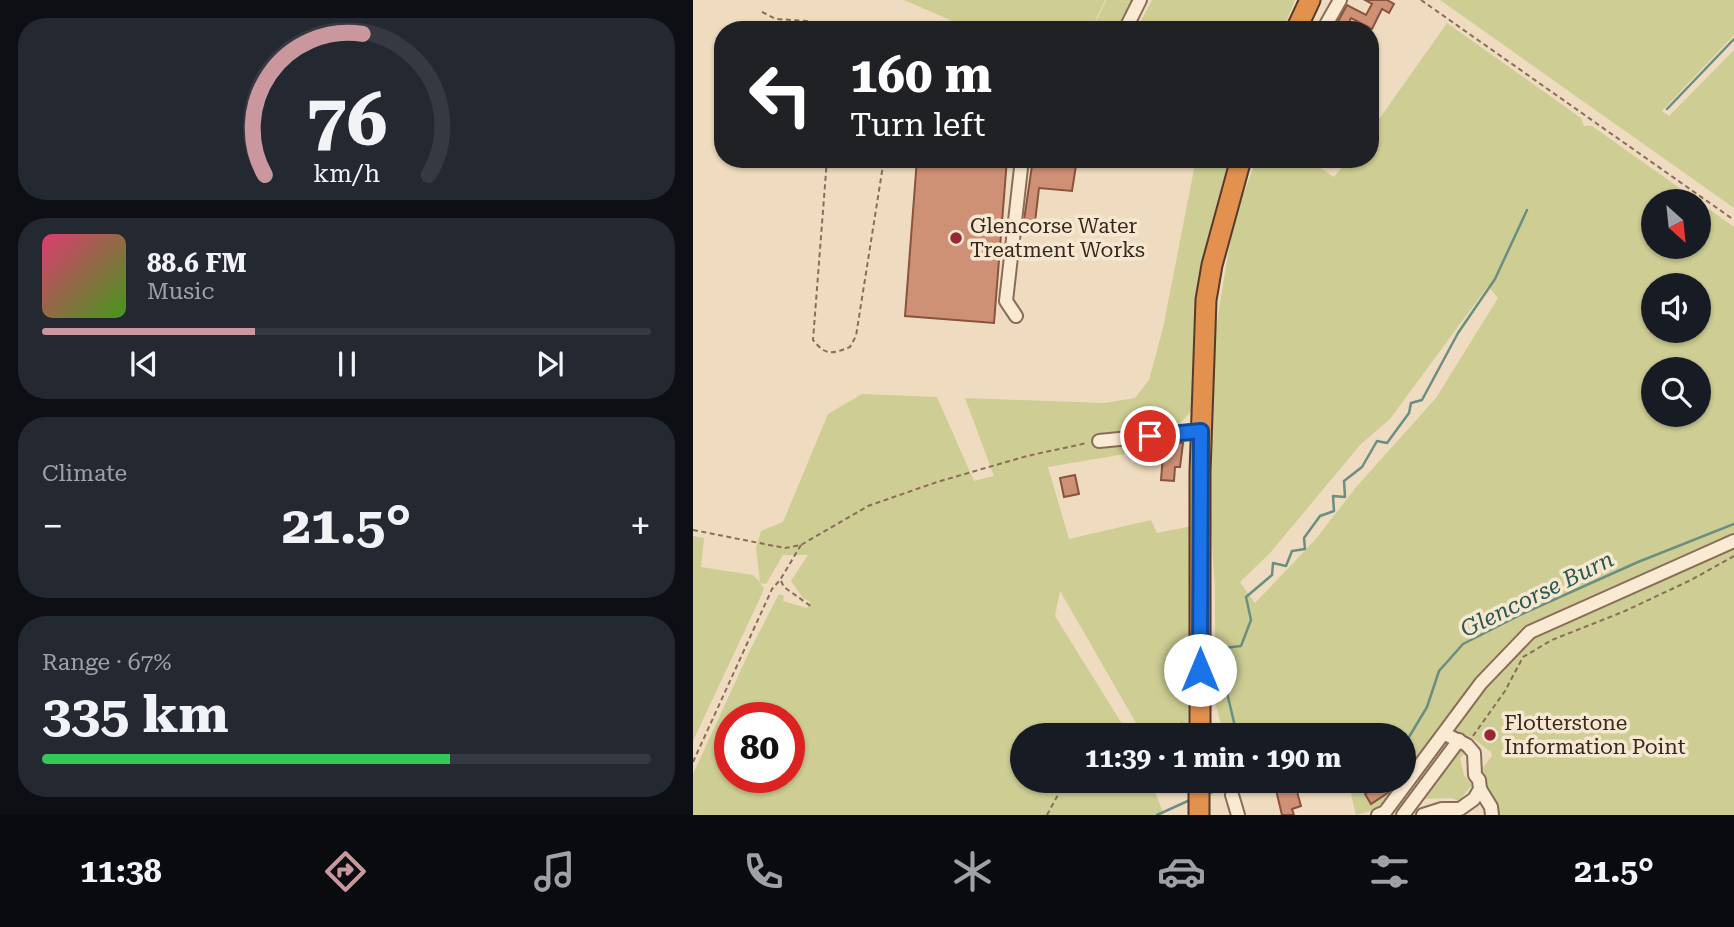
<!DOCTYPE html>
<html lang="en">
<head>
<meta charset="utf-8">
<style>
	body { margin:0; font-family:"Roboto Serif",serif; background:#242831; color:#f1f3f6; height:100vh; display:flex; flex-direction:column; font-size:26px; white-space:nowrap }
	* { box-sizing:border-box; margin:0 }
	p { font-size:23px; color:#9ea1a6 }
	.icon { flex:none; width:38px; height:38px; fill:none; stroke:currentColor; stroke-width:2; stroke-linecap:round; stroke-linejoin:round }
	.map { position:relative; flex:1; overflow:hidden }
	.side { display:flex; flex-direction:column; gap:18px; padding:18px; background:#0d0f14; width:693px }
	.side>* { flex:none }
	.hud { position:absolute; left:21px; top:21px; width:665px; height:147px; border-radius:28px; box-shadow:0 2px 5px #0004; background:#202124; color:#fff; overflow:hidden }
	.needle { width:46px; rotate:153deg }
	.tools { position:absolute; left:948px; top:189px; display:grid; gap:14px }
	.tools a { display:grid; place-items:center; width:70px; height:70px; border-radius:50%; background:#171b24; box-shadow:0 2px 5px #0004; font-size:35px }
	.speed { position:absolute; left:21px; top:702px; display:flex; gap:14px; font-size:35px; font-weight:700; text-align:center }
	.speed>* { display:grid; place-content:center; width:91px; height:91px; border-radius:50%; background:#171b24; box-shadow:0 2px 5px #0004; line-height:1 }
	.speed .limit { border:10px solid #d22; background:#fff; color:#111 }
	.pin { position:absolute; display:grid; place-items:center; width:60px; height:60px; color:#fff; margin:-30px; border:4px solid #fff; border-radius:50%; box-shadow:0 2px 7px #0007 }
	.me { position:absolute; width:77px; margin:-38px; rotate:0deg; stroke-linejoin:round; filter:drop-shadow(0 0 5px #0008) }
	.turn { display:flex; align-items:center; gap:24px; height:147px; padding:0 21px; font-size:32px }
	.turn .icon { width:91px; height:91px; stroke-width:2.5 }
	.turn b { display:block; font-size:49px; line-height:60px }
	.big { font-size:52px; font-weight:700; line-height:1.1 }
	.side .card { flex:1; display:flex; flex-direction:column; justify-content:center; gap:10px; min-width:0; padding:0 24px; border-radius:28px; background:#242831 }
	.side .dial { align-items:center; gap:0 }
	.dial svg { height:182px; overflow:visible; fill:none; stroke:#363941; stroke-width:7; stroke-linecap:round; text-anchor:middle }
	.dial text { fill:#f1f3f6; stroke:none }
	.song { display:flex; align-items:center; gap:21px }
	.cover { width:84px; height:84px; border-radius:10px; background:linear-gradient(135deg,hsl(340 70% 55%),hsl(100 70% 35%)) }
	.played { height:7px; border-radius:4px; background:linear-gradient(90deg,#ca979e 35%,#363941 35%) }
	.keys { display:flex; justify-content:space-around; direction:ltr }
	.heat { display:flex; justify-content:space-between; align-items:center; font-size:38px; direction:ltr }
	.charge { height:10px; border-radius:5px; background:linear-gradient(90deg,#34c759 67%,#363941 0) }
	.trip { position:absolute; left:317px; top:723px; width:406px; height:70px; border-radius:35px; background:#171b24; box-shadow:0 2px 5px #0004; font-weight:700; line-height:70px; text-align:center }
	.menu { display:flex; height:112px; justify-content:space-around; align-items:center; background:#090b0e; color:#9ea1a6 }
	.menu .icon { width:49px; height:49px }
	.menu .current { color:#ca979e }
	.menu b { font-size:32px; color:#f1f3f6 }
	main { display:flex; flex:1; min-height:0 }
	.map>svg:first-child { display:block }
	.green { fill:#cdcd94; fill-rule:evenodd }
	.lines { fill:none; stroke-linecap:round; stroke-linejoin:round }
	.stream { stroke:#6a8f82; stroke-width:2.5 }
	.building { fill:#cf9175; stroke:#89533d; stroke-width:2 }
	.minor-casing { stroke:#896d58; stroke-width:16 }
	.highway-casing { stroke:#563b2c; stroke-width:23 }
	.path { stroke:#896d58; stroke-width:2; stroke-dasharray:5 3.5; stroke-linecap:butt }
	.minor { stroke:#faead4; stroke-width:12 }
	.highway { stroke:#e2914e; stroke-width:19 }
	.route-casing { stroke:#114b97; stroke-width:18 }
	.route { stroke:#1a73e8; stroke-width:12 }
	.poi-dot { fill:#9a2632; stroke:#f6e7d0; stroke-width:2.5 }
	.labels { text-anchor:middle; stroke-width:7; stroke-linejoin:round; paint-order:stroke }
	.poi-label { font-size:21px; fill:#38271c; stroke:#f6e7d0; text-anchor:start }
	.water-label { font-size:23px; font-style:italic; fill:#2b5851; stroke:#f6e7d0 }
</style>
</head>
<body>
<main>
<section class="side">
<div class="card dial"><svg viewBox="0 0 100 80">
<path d="M14 69A42 42 0 1 1 86 69"/>
<path d="M14 69A42 42 0 0 1 57 7" stroke="#ca979e"/>
<text x="50" y="56" font-size="32" font-weight="700">76</text>
<text x="50" y="72" font-size="11">km/h</text>
</svg></div>
<div class="card">
<div class="song"><i class="cover"></i><div><b>88.6 FM</b><p>Music</p></div></div>
<div class="played"></div>
<div class="keys"><svg class="icon" aria-label="previous" viewBox="0 0 24 24"><path d="M18 5L8 12l10 7zM5 5v14"/></svg><svg class="icon" aria-label="pause" viewBox="0 0 24 24"><path d="M8 5v14M16 5v14"/></svg><svg class="icon" aria-label="next" viewBox="0 0 24 24"><path d="M6 5l10 7-10 7zM19 5v14"/></svg></div>
</div>
<div class="card"><p>Climate</p>
<div class="heat"><a>−</a><b class="big">21.5°</b><a>+</a></div>
</div>
<div class="card"><p>Range · 67%</p><b class="big">335 km</b><div class="charge"></div></div>
</section>
<div class="map">
<svg width="1041" height="815" viewBox="0 0 1041 815">
	<rect width="100%" height="100%" fill="#efdcc0"/>
	<g class="green">
		<path d="M211,0H412L398,30H280Z"/>
		<path d="M413,0H445L430,30H399Z"/>
		<path d="M459,0H602L590,30H443Z"/>
		<path d="M747,0H1041V35L969,111L976,116L1041,50V208Z"/>
		<path d="M754,23L888,118L891,126H899L1005,201H961V247H1006V202L1041,227V535L992,554L836,626L798,661L703,792L681,810L663,815L655,781L710,780V735H531L522,702V589L516,500L521,339L536,248L545,207L564,159H614L641,177L656,159H677V132ZM961,285H1006V331H961ZM795,286L805,298L743,398L664,486L622,540L562,603L547,582L577,553L668,444L697,419ZM961,369H1006V415H961Z"/>
		<path d="M503,159H539L527,198L509,281L498,411L487,424L445,431L432,454L355,467L376,539L458,520L464,533L499,526L495,735H450L367,591L362,616L436,735H329V780L458,781L471,815H0V774L57,650L86,594L91,596L90,601L114,608L117,602L110,598L98,581L115,555H90L73,584L67,583L71,588L68,596L0,741V536L11,538L8,567L60,575L67,582L63,548L68,531L90,522L135,414L169,394L244,397L281,481L301,476L272,398L411,403L442,398L456,380L470,328ZM37,718H96V777H37Z"/>
		<path d="M1041,547V815H804L787,775L788,770L799,756L798,752L778,737L759,730L789,685L838,636Z"/>
		<path d="M766,745L773,752L767,758L771,775L779,785L766,801L758,798L730,799L728,795Z"/>
	</g>
	<g class="lines">
		<g class="stream">
			<path d="M974,109L1041,39"/>
			<path d="M544,735L531,680L533,661L531,648L548,646L558,620L553,597L579,575L580,563L593,566L599,551L612,549L611,538L627,516L641,511L640,496L652,497L651,481L669,467L684,441L694,443L716,413L718,403L729,400L765,333L802,279L834,210"/>
			<path d="M710,747L734,707L746,671L770,644L829,614L945,562L1041,524"/>
			<path d="M513,794L550,783L567,780"/>
			<path d="M464,815L497,800"/>
		</g>
	</g>
	<g class="building">
		<path d="M672,0H694L701,4L696,13L689,9L679,29L658,18L652,30L642,27L654,5L673,15L679,4Z"/>
		<path d="M224,159H314L301,323L212,316Z"/>
		<path d="M340,159H384L379,191L346,188L342,222L331,220Z"/>
		<path d="M478,443H490L487,467H482L481,481L468,480L470,455L477,456Z"/>
		<path d="M382,475L386,494L371,497L367,478Z"/>
		<path d="M690,783L696,792L678,804L672,794Z"/>
		<path d="M593,788L594,790L603,788L608,806L599,809L601,815H589L583,790Z"/>
	</g>
	<g class="lines">
		<defs>
			<g id="minor">
				<path d="M432,30L447,0"/>
				<path d="M630,30L647,0"/>
				<path d="M323,316L313,301L329,159"/>
				<path d="M406,441L508,431"/>
				<path d="M787,789L798,807L799,815"/>
				<path d="M539,795L545,815"/>
				<path d="M685,815L692,812L788,683L837,632L1041,541"/>
				<path d="M710,815L766,740"/>
				<path d="M730,815L749,809H767L781,799L787,789L786,780L782,775L781,753L774,745L752,734"/>
			</g>
			<g id="highway">
				<path d="M603,30L617,0"/>
				<path d="M507,735V472L513,300L519,265L548,159"/>
				<path d="M506,815V780"/>
			</g>
		</defs>
		<use href="#minor" class="minor-casing"/>
		<use href="#highway" class="highway-casing"/>
		<g class="path">
			<path d="M728,0L1041,220"/>
			<path d="M69,12L83,19L115,21L131,30"/>
			<path d="M134,159L120,340C133,356 139,354 157,347L163,336L191,159"/>
			<path d="M0,530L92,548L108,545L175,506L244,482L334,456L394,443"/>
			<path d="M88,581L91,587L119,607"/>
			<path d="M471,735L491,722"/>
			<path d="M780,736L812,691L830,657L859,640L932,611L998,580L1041,556"/>
			<path d="M0,762L79,589L87,580L108,545"/>
			<path d="M354,815L373,780"/>
		</g>
		<use href="#minor" class="minor"/>
		<use href="#highway" class="highway"/>
	</g>
	<g class="lines">
		<defs>
			<path id="route" d="M457,436L508,431L507,670"/>
		</defs>
		<use href="#route" class="route-casing"/>
		<use href="#route" class="route"/>
	</g>
	<g class="poi-dot">
		<circle cx="263" cy="238" r="7"/>
		<circle cx="797" cy="735" r="7"/>
	</g>
	<g class="labels">
		<g class="poi-label">
			<text x="277" y="233">Glencorse Water<tspan x="277" dy="24">Treatment Works</tspan></text>
			<text x="811" y="730">Flotterstone<tspan x="811" dy="24">Information Point</tspan></text>
		</g>
		<g class="water-label">
			<text transform="translate(844 594) rotate(-26)" y="8">Glencorse Burn</text>
		</g>
	</g>
</svg>
<div class="tools">
<a><svg class="needle" viewBox="-14 -14 28 28"><path d="M0-13l5 13h-10z" fill="#e53935"/><path d="M0 13l5-13h-10z" fill="#9ea1a6"/></svg></a>
<a><svg class="icon" aria-label="sound" viewBox="0 0 24 24"><path d="M4 9h4l5-4v14l-5-4H4zM17 9q2 3 0 6"/></svg></a>
<a><svg class="icon" aria-label="search" viewBox="0 0 24 24"><circle cx="10" cy="10" r="6"/><path d="M15 15l6 6"/></svg></a>
</div>
<div class="speed"><div class="limit">80</div></div>
<div class="pin" style="left:457px;top:436px;background:#d93025"><svg class="icon" aria-label="arrive" viewBox="0 0 24 24"><path d="M6 21V4h12l-3 4 3 4H6"/></svg></div>
<svg class="me" style="left:507px;top:670px" viewBox="-20 -20 40 40"><circle r="19" fill="#fff"/><path d="M0-13L10 11 0 6-10 11z" fill="#1a73e8"/></svg>
<div class="trip">11:39 · 1 min · 190 m</div>
<div class="hud">
<div class="turn"><svg class="icon" aria-label="left" viewBox="0 0 24 24"><path d="M17 20v-9H6M10 6l-5 5 5 5"/></svg><div><b>160 m</b>Turn left</div></div>
</div>
</div>
</main>
<nav class="menu">
<b>11:38</b>
<svg class="icon current" aria-label="directions" viewBox="0 0 24 24"><path d="M12 3l9 9-9 9-9-9zM9 14v-3h6M13 9l2 2-2 2"/></svg>
<svg class="icon" aria-label="music" viewBox="0 0 24 24"><path d="M9 18V5l10-2v13"/><circle cx="6" cy="18" r="3"/><circle cx="16" cy="16" r="3"/></svg>
<svg class="icon" aria-label="phone" viewBox="0 0 24 24"><path d="M5 4h4l2 5-3 2q2 4 5 5l2-3 5 2v4C11 20 4 13 5 4z"/></svg>
<svg class="icon" aria-label="climate" viewBox="0 0 24 24"><path d="M12 3v18M4 7l16 10M4 17L20 7"/></svg>
<svg class="icon" aria-label="car" viewBox="0 0 24 24"><path d="M5 17H2v-5l4-1 3-4h7l3 4 3 1v5h-3M9 17h6M6 11h13"/><circle cx="7" cy="17" r="2"/><circle cx="17" cy="17" r="2"/></svg>
<svg class="icon" aria-label="filters" viewBox="0 0 24 24"><path d="M4 7h16M4 17h16"/><circle cx="9" cy="7" r="2"/><circle cx="15" cy="17" r="2"/></svg>
<b>21.5°</b>
</nav>
</body>
</html>
